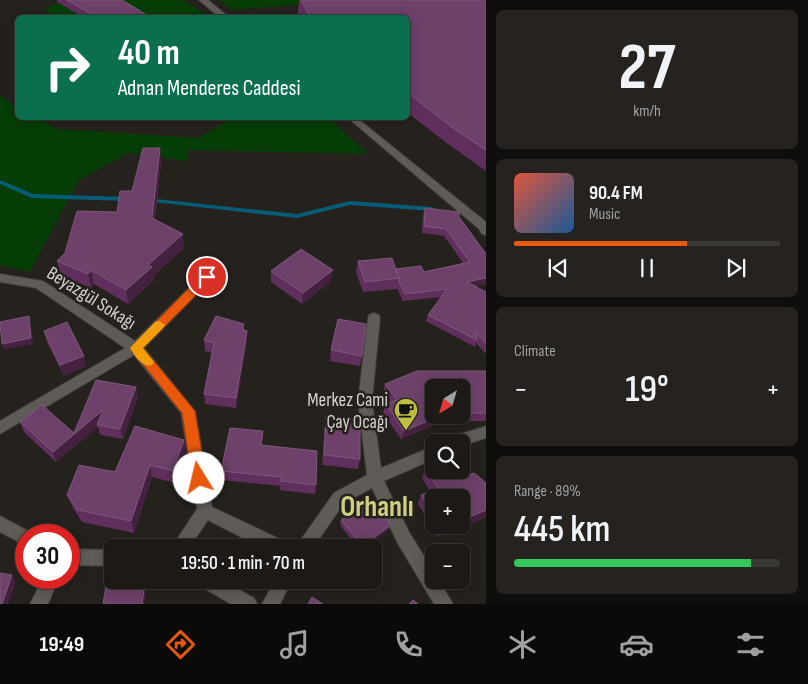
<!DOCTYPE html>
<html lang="en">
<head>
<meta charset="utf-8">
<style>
	body { margin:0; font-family:"Sofia Sans Condensed",sans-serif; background:#25221f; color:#f1f3f6; height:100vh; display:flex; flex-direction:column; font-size:19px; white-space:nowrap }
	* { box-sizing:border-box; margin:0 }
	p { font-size:16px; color:#a0a0a1 }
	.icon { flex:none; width:28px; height:28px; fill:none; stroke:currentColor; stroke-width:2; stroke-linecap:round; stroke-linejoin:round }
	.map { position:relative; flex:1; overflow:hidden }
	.drawer { display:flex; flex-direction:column; gap:10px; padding:10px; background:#0f0e0c; width:322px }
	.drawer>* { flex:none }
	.banner { position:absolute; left:15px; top:15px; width:395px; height:105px; border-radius:8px; box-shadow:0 2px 12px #0003,0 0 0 1px #3a3835; background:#0b6e4f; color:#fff; overflow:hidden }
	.needle { width:32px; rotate:217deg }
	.fabs { position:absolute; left:425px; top:379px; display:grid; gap:10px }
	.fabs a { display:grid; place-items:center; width:45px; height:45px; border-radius:8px; background:#1c1916; box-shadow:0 2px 12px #0003,0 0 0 1px #3a3835; font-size:25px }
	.speed { position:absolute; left:15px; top:524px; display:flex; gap:10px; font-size:25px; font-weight:700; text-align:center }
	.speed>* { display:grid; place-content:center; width:65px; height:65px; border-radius:50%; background:#1c1916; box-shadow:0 2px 12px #0003,0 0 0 1px #3a3835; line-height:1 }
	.speed .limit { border:8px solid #d22; background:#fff; color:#111 }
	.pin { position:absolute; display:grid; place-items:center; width:42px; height:42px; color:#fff; margin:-21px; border:2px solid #fff; border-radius:50%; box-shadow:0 1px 5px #0007 }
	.me { position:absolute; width:55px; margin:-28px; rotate:351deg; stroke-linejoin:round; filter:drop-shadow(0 0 4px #0008) }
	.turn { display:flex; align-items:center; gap:18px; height:105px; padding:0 20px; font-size:22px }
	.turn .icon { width:65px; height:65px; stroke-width:2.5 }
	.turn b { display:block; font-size:35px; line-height:42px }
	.big { font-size:38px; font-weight:600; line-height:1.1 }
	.drawer .tile { flex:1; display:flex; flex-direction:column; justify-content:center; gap:8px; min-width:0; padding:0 18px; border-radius:8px; background:#25221f }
	.drawer .dial { align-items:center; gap:0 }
	.dial b { font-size:65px; line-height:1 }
	.song { display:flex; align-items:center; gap:15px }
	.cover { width:60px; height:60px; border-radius:8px; background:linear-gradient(135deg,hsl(10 70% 55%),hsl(210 70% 35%)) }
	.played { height:5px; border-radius:2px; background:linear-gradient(90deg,#ea580c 65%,#3a3835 65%) }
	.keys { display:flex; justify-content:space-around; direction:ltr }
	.heat { display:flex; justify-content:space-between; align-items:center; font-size:28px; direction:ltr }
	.charge { height:8px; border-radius:4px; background:linear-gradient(90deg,#34c759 89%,#3a3835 0) }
	.trip { position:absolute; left:104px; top:539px; width:278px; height:50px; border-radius:8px; background:#1c1916; box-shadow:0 2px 12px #0003,0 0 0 1px #3a3835; font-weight:600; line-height:50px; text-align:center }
	.tab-bar { display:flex; height:80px; justify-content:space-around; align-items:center; background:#0b0a09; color:#a0a0a1 }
	.tab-bar .icon { width:35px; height:35px }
	.tab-bar .selected { color:#ea580c }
	.tab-bar b { font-size:22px; color:#f1f3f6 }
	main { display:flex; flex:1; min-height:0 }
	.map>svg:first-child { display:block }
	.green { fill:#073d06 }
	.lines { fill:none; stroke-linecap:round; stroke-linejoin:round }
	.stream { fill:#065d77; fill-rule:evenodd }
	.minor-casing { stroke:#3e3b37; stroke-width:2 }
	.minor { fill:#5f5b56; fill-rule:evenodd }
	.wall { fill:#612f5e; fill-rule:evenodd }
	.shaded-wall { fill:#44223f }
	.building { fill:#6d416a; stroke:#7d587a }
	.route { fill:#ea580c; stroke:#983908 }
	.slow { fill:#f59e0b }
	.labels { text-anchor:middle; stroke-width:5; stroke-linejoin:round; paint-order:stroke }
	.street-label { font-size:19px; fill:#d4d2cf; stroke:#25211d }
	.poi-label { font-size:19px; fill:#d4d2cf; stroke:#25211d; text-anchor:end }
	.near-district-label { font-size:29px; font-weight:bold; fill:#cfcf81; stroke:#25211d }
</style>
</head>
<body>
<main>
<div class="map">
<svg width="486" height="604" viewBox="0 0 486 604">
	<rect width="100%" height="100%" fill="#25211d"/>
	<g class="green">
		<path d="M65,0H184L210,17L57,18L43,9Z"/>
		<path d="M219,0H356L232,10Z"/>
		<path d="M0,96L17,106L18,118H37L57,129L199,138L232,118H329L368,154L187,150V161L128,153L78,181L30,272L0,265Z"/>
	</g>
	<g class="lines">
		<g class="stream">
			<path d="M0,180L33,194L127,197L130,199L127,201L32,198L0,184Z"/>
			<path d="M147,198L297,214L350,201L432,207L435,209L432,211L350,205L297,218L145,201L144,200Z"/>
		</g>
		<defs>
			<g id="minor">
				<path d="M199,0H208L230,18H220Z"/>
				<path d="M348,118H357L486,222V235L482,234L479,229Z"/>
				<path d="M207,273L211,274L213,277L211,280L144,348L195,411L212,507L286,542L288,548H262L208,520L189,548H171L197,509L181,413L134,355L0,434V421L125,348L36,288L0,282V274L43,281L135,341L203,274Z"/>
				<path d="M374,313L379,315L380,318L372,401L381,468L434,446V459L384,481L409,532L434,572V580H439L453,604H434L397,542L372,488L344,503L313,548H295L334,493L367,475L358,401L368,318L369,315Z"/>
				<path d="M486,426V438L461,446V442H449L451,437Z"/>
				<path d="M0,516L32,533L33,535H26V546L0,532Z"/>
				<path d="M69,549L112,550V566L69,565Z"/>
				<path d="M43,578H59L48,604H30Z"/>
				<path d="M198,580H222L254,598L257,604H231L200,586Z"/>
				<path d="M275,580H292L280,604H262Z"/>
			</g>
		</defs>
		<use href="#minor" class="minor-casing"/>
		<use href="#minor" class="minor"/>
	</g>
	<g class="wall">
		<path d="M57,0H124L123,1L152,18H85L57,2Z"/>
		<path d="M299,0H486V171L448,144L408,113V18H301L298,13Z"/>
		<path d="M161,162L155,220L184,248L153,276L154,280L128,304L94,284L91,288L61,275L57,261L117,212L132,191Z"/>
		<path d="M425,208L459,217L486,254V284L475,286L486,292V354L476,343L475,347L426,321L428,315L442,297L403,301L397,288V289L363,292L356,272L358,261L396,269L424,272L463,263L444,236L422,233L423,215Z"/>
		<path d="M271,271L331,281L302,304L271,282Z"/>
		<path d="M244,324V330L247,341L236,408L205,404L204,394L212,353L205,351L204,340Z"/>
		<path d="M44,331L86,366L64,376L47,342Z"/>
		<path d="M331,350L362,356L360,366L330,361Z"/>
		<path d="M486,371V421H444L401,439L383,413L386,404L390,402L383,392L385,384ZM461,388V415H434Z"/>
		<path d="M138,397L123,439L100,435L98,427L56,462L24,432L20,422L74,433Z"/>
		<path d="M326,415L360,459L358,469L322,465L325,425Z"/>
		<path d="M263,431L262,445L316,485L315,494L280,490V486L221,480V471Z"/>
		<path d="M186,452L175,483L152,477L134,533L82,522L72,506L67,495L115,472Z"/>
		<path d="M425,469L486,483V517L439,537L418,504L421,495L430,491L422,478ZM434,498L461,525H434Z"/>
		<path d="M341,520L391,525L389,529L365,548H358L340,525Z"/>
	</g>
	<g class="shaded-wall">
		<path d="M160,148L161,162L154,232L152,218Z"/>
		<path d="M183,234L184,248L153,276L154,280L128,304L126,290L148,265Z"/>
		<path d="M91,270L94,284L91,288L88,274Z"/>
		<path d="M333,270L331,281L302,304L303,293Z"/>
		<path d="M486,278V284L464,289L467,282Z"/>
		<path d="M29,316L30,321L33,344L4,350L2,344Z"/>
		<path d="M247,331V341L236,408V398Z"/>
		<path d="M84,356L86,366L64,376L60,365Z"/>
		<path d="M136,387L138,397L123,439L120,429Z"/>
		<path d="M103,410L97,425L98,427L56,462L53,452Z"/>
		<path d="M442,415H446L444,421L401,439L404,431Z"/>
		<path d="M184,440L186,452L175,483L173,471Z"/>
		<path d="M150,465L152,477L134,533L131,521Z"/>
		<path d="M486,510V517L439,537L443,529L452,525H461V521Z"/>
		<path d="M391,525L389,529L365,548H362V546Z"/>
		<path d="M12,575L16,581L8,604H2Z"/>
		<path d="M144,590L146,596L144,604H142Z"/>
	</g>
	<g class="building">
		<path d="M67,0H122L152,18H98Z"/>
		<path d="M301,0H486V150L453,128L408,93V18H311Z"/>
		<path d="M143,148H160L152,218L183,234L148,265L152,267L126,290L91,270L88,274L57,261L65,253L77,211L117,212L120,191H132Z"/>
		<path d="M425,208L459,212V217L486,254V278L467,282L486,292V344L475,332L477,340L428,315L447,289L405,294L399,281V278L396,269L421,266L424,272L470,262L446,229L424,226Z"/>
		<path d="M301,249L333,270L303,293L271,271Z"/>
		<path d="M392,258L399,278L365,282L358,261Z"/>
		<path d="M29,316L31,338L2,344L0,322Z"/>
		<path d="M216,316L244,324L242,329L247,331L236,398L204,394L214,343L204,340Z"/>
		<path d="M338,319L366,324L362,356L331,350Z"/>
		<path d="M67,322L84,356L60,365L44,331Z"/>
		<path d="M417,371H486V413H461V388H434V415H442L404,431L386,404L397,400L385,384Z"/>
		<path d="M96,380L136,387L120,429L97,425L103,410L53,452L20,422L42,405L74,433Z"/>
		<path d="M326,415L360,419V459L324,455Z"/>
		<path d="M135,426L184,440L173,471L150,465L131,521L78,510L67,495L79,465L115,472Z"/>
		<path d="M230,428L263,431L261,445L317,451L316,485L281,481V477L221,471Z"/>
		<path d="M434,466V470H458L463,477L474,473L486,483V510L461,521V498H434V514L421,495L438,488L425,469Z"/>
		<path d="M370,499L391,525L362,546L341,520Z"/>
		<path d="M441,525H452L443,529Z"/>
		<path d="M0,573L12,575L2,604H0Z"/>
		<path d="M106,586L144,590L142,604H103Z"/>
		<path d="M312,597L323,604H308Z"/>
		<path d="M413,600L418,604H409Z"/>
	</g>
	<path class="route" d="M207,273L211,274L213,277L211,280L143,348L195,411L206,478L204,482L199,484L194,482L192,478L182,413L130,348L203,274Z"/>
	<path class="slow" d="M159,321L165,325L163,328L143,348L154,362L152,365C142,368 135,356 130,348L155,322Z"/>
	<defs>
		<symbol id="cafe-pin" viewBox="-11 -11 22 30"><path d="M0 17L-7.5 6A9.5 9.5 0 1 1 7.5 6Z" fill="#bfbe41" stroke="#25211d"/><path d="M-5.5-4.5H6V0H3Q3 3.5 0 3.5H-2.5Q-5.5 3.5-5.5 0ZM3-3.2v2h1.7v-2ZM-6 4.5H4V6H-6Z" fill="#111"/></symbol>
	</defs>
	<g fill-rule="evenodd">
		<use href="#cafe-pin" x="392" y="396" width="28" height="38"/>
	</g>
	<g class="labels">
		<g class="street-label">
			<text transform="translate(92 297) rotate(32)" y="7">Beyazgül Sokağı</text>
		</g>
		<g class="poi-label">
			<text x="388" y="406">Merkez Cami<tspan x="388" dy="22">Çay Ocağı</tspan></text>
		</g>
		<g class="near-district-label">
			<text x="377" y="516">Orhanlı</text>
		</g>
	</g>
</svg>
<div class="fabs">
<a><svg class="needle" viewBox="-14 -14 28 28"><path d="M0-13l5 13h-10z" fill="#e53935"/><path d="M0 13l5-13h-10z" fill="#a0a0a1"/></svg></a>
<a><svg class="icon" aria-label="search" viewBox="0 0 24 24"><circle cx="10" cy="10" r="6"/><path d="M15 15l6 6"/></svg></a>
<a>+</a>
<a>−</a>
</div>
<div class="speed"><div class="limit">30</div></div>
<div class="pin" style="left:207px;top:277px;background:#d93025"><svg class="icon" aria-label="arrive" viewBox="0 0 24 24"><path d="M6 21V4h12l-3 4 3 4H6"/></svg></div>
<svg class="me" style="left:199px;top:478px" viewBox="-20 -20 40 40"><circle r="19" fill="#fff"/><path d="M0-13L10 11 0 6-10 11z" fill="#ea580c"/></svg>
<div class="trip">19:50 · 1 min · 70 m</div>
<div class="banner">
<div class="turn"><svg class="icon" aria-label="right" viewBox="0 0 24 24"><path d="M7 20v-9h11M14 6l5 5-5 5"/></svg><div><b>40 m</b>Adnan Menderes Caddesi</div></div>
</div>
</div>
<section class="drawer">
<div class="tile dial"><b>27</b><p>km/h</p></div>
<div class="tile">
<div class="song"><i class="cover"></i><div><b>90.4 FM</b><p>Music</p></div></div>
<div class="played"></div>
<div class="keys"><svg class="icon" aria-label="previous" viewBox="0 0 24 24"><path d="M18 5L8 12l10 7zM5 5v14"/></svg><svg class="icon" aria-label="pause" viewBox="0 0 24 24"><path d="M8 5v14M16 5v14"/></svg><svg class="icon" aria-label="next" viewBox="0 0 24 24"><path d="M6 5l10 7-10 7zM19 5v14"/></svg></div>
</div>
<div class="tile"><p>Climate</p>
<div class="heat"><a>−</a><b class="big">19°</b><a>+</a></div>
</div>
<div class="tile"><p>Range · 89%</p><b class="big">445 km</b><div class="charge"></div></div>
</section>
</main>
<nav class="tab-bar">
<b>19:49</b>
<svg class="icon selected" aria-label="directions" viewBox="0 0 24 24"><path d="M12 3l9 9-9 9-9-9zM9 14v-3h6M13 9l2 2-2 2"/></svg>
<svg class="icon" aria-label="music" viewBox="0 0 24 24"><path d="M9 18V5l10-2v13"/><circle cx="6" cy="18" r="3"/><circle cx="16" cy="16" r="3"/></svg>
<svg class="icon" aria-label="phone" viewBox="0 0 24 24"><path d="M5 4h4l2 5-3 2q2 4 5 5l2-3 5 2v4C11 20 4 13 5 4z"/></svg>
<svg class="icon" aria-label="climate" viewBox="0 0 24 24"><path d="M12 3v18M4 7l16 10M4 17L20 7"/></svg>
<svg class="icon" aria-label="car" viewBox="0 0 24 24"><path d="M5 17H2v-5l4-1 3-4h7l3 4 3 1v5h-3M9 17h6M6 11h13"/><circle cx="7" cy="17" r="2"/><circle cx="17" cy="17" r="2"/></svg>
<svg class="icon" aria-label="filters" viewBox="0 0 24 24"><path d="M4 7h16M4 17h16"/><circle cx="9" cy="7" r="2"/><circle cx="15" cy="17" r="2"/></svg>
</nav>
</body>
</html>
